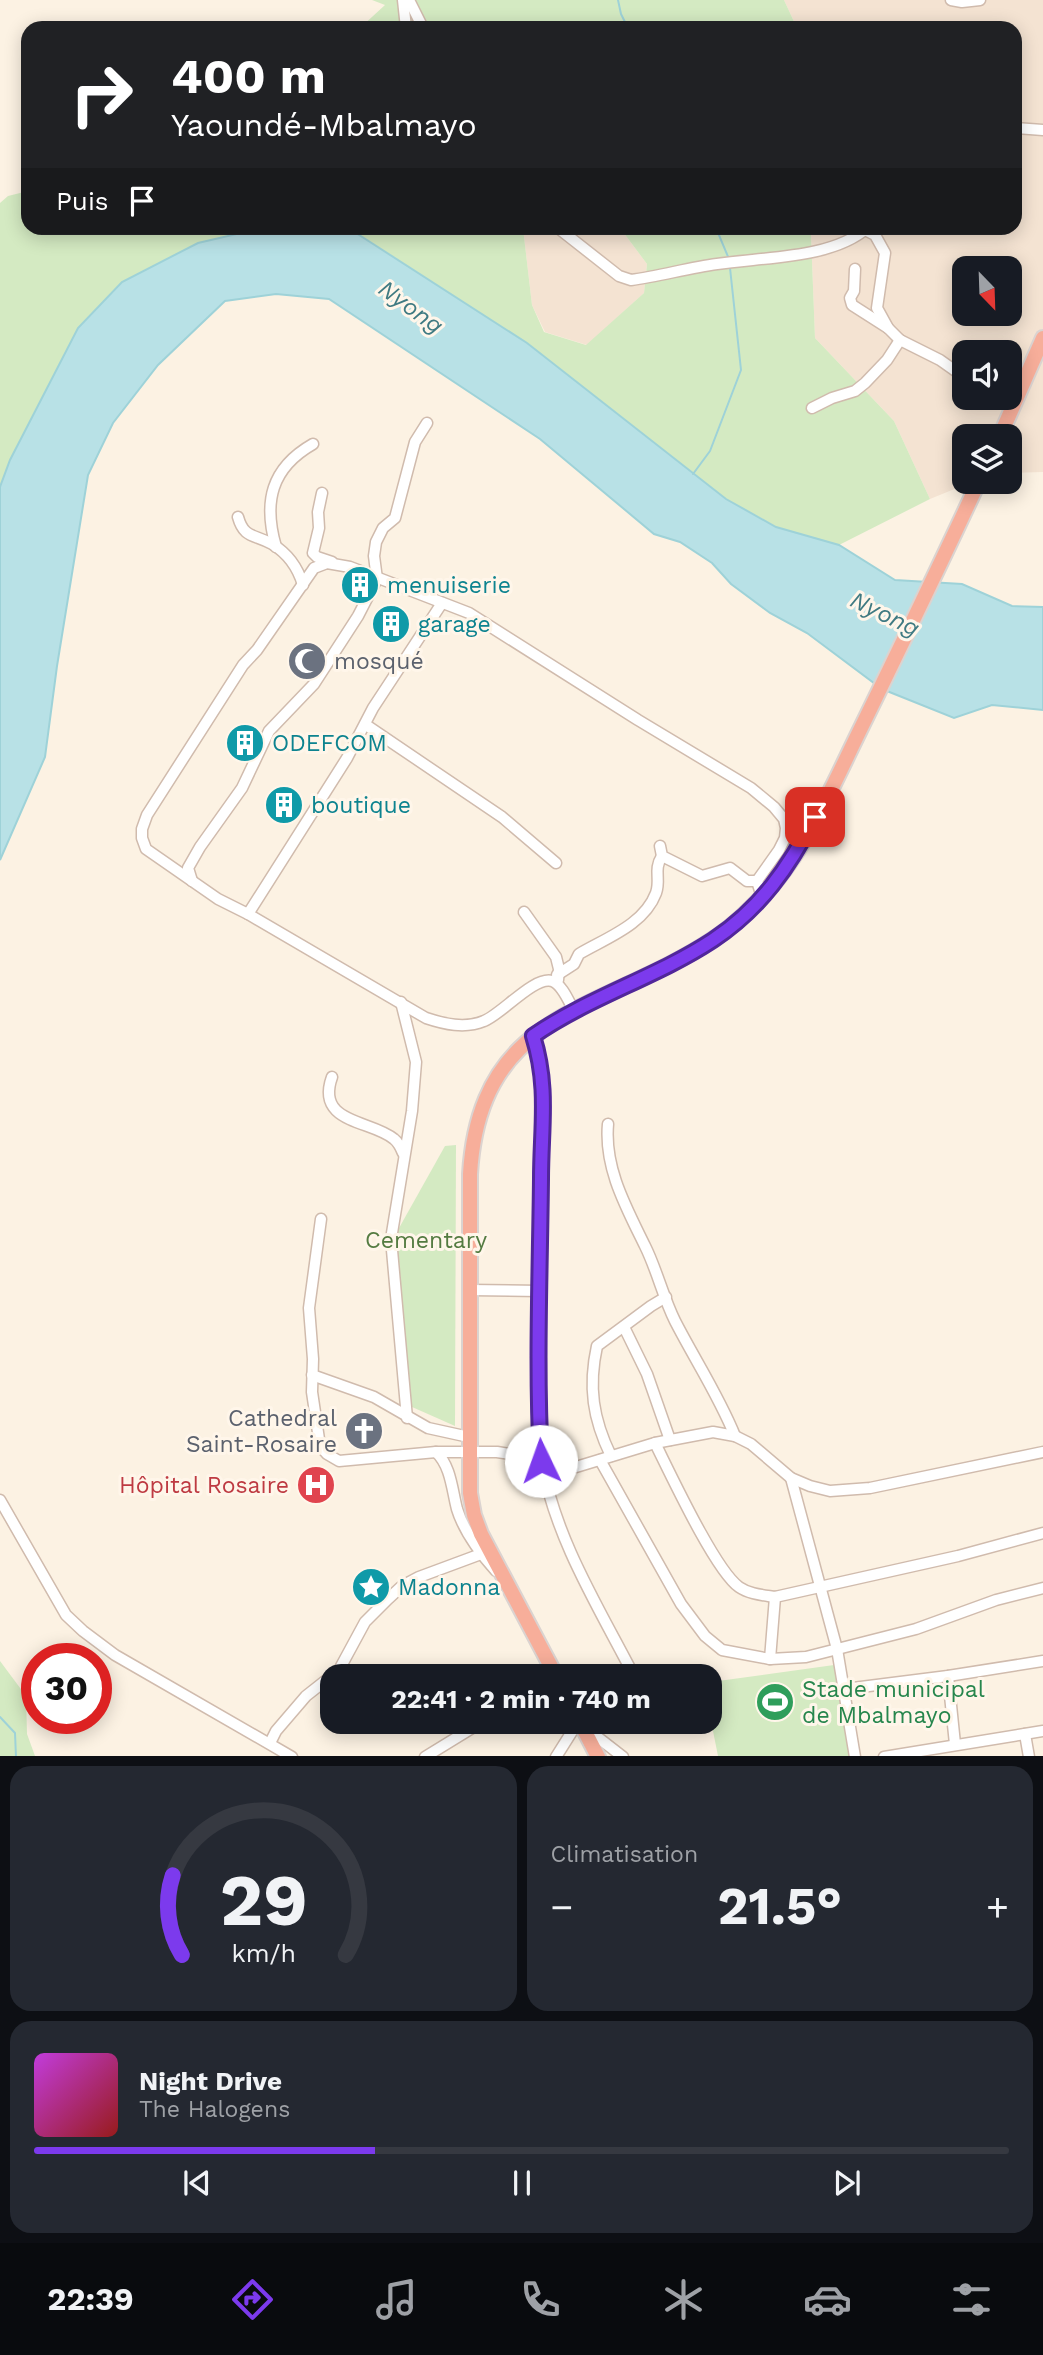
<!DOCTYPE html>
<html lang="fr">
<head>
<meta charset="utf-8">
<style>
	body { margin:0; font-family:"Work Sans",sans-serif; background:#242831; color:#f1f3f6; height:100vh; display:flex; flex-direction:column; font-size:26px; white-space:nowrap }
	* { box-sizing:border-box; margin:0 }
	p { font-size:23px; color:#9ea1a6 }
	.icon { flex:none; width:38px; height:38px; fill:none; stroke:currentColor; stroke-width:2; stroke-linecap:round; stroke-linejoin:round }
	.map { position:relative; height:1756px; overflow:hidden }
	.drawer { display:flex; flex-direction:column; gap:10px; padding:10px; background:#0d0f14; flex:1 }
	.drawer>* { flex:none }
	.top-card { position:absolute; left:21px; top:21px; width:1001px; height:214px; border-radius:21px; box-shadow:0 4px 18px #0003; background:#202124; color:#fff; overflow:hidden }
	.needle { width:46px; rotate:157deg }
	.tools { position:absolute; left:952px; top:256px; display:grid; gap:14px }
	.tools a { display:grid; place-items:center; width:70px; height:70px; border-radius:14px; background:#171b24; box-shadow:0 4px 18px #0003; font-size:35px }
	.speed { position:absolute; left:21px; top:1643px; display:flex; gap:14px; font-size:35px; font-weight:700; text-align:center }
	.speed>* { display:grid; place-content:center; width:91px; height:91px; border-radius:50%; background:#171b24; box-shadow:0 4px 18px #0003; line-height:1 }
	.speed .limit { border:10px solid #d22; background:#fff; color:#111 }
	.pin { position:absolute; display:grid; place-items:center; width:60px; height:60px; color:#fff; margin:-30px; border-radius:14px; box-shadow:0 4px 10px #0006 }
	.me { position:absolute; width:77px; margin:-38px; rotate:357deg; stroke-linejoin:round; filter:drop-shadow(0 0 5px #0008) }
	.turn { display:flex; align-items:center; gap:24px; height:147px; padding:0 35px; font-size:32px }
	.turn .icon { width:91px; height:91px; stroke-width:2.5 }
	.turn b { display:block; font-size:49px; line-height:60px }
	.then { display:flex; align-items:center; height:66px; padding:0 35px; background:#0003; gap:14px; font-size:26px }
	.big { font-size:52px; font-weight:700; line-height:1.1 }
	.drawer .widget { flex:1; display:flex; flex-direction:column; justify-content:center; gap:10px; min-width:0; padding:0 24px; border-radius:21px; background:#242831 }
	.drawer .dial { align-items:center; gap:0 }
	.dial svg { height:182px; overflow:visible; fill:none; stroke:#363941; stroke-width:7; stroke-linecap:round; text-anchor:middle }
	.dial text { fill:#f1f3f6; stroke:none }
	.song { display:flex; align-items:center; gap:21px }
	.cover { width:84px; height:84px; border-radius:10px; background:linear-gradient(135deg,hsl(290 70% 55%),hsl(0 70% 35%)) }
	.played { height:7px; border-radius:4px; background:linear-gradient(90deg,#7c3aed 35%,#363941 35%) }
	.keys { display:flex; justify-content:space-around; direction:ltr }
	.heat { display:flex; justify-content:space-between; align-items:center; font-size:38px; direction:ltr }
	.drawer .tiles { flex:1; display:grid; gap:10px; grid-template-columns:1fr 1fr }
	.widget:last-child { grid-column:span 2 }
	.trip { position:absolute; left:320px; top:1664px; width:402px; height:70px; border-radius:21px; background:#171b24; box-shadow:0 4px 18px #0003; font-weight:700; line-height:70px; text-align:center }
	.tabs { display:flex; height:112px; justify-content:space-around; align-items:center; background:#090b0e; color:#9ea1a6 }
	.tabs .icon { width:49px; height:49px }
	.tabs .selected { color:#7c3aed }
	.tabs b { font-size:32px; color:#f1f3f6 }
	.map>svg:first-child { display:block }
	.residential { fill:#f4e3d2; fill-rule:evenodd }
	.green { fill:#d4eac2 }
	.water { fill:#b8e1e6; stroke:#9ed2d8; stroke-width:2 }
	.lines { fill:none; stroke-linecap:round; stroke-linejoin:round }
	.stream { stroke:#9ed2d8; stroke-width:2 }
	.minor-casing { stroke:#d0bbad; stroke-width:13 }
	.highway-casing { stroke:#dbd3d0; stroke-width:18 }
	.minor { stroke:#fff; stroke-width:10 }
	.highway { stroke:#f7ae9a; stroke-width:14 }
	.route-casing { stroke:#51269a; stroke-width:18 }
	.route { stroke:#7c3aed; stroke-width:12 }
	.labels { text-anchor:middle; stroke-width:6; stroke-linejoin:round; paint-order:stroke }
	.culture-label { font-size:23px; fill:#0d838f; stroke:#fff6ea; text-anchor:start }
	.worship-label { font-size:23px; fill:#5b616d; stroke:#fff6ea; text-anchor:start }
	.park-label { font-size:23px; fill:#547b41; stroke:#fff6ea }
	.health-label { font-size:23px; fill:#be3a42; stroke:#fff6ea; text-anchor:end }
	.leisure-label { font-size:23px; fill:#27864d; stroke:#fff6ea; text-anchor:start }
	.water-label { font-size:24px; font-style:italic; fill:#3f7a82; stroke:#fff6ea }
</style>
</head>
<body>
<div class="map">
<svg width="1043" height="1757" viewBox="0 0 1043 1757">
	<rect width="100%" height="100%" fill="#fcf2e3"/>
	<g class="residential">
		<path d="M784,0H1043V472L1010,473V436H964V481H974L930,499L894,421L815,338L811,235L820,228H1015V28H797ZM964,268H1010V313H964ZM964,352H1010V397H964Z"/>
		<path d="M523,228H620L647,264L644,293L587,345L545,332L532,305Z"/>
	</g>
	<g class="green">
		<path d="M372,0H784L797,28H360L385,5Z"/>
		<path d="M28,191V228H262L198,243L0,487V203L8,196Z"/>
		<path d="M323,228H523L532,305L544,332L586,345L644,293L647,264L620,228H820L811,235L815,338L894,421L930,499L839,545L777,527L726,499L527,343L357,233Z"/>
		<path d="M456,1145L455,1426L403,1403L394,1237L445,1146Z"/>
		<path d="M0,1661L26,1696L27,1734L35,1756H0Z"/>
		<path d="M834,1665L850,1756H718L711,1721V1682Z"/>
	</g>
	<path class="water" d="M262,228H323L356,233L527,343L726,499L776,527L839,545L895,580L962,584L1012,606L1043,607V710L992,705L954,718L882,689L807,633L770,613L731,584L712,563L680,542L654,534L540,439L329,299L276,294L225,301L158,365L113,423L88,475L57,666L45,757L0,860V487L10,460L78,328L122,282L198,243Z"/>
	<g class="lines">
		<g class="stream">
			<path d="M618,0L621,14L628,28"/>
			<path d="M716,228L729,259"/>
			<path d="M693,474L710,451L741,370L730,268"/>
			<path d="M0,1717L15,1733L16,1757"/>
		</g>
		<defs>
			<g id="minor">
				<path d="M403,0L406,28"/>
				<path d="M409,0L423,28"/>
				<path d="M951,0L962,2L980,0"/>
				<path d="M1015,128L1043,130"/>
				<path d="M558,228L619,276L631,280C660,276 688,268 717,264C762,257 832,259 867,228"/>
				<path d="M865,230L875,235L885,253L877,308L888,328L900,340L940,360L964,377"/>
				<path d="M855,269L854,291L850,298L852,305L888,328"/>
				<path d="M812,408L832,398L855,391L865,383L887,360L900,340"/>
				<path d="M322,493L318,512L319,528L313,553L317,557L332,562"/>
				<path d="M238,517C244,539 255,534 272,544C287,553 298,568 303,585"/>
				<path d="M276,547C263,502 271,468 313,444"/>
				<path d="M366,725L502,817L556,863"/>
				<path d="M660,846L662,856L702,876L730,868L747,881H757"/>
				<path d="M192,881L188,868L200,847L242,788L269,731L314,684L358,616L377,579L374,556L376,542L383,528L395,518L415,442L427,423"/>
				<path d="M524,912L556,957L559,969L558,980"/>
				<path d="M248,914L347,758L373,708L442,603"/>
				<path d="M557,975L574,964L579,954C606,938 644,925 656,893C661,879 653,870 662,856"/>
				<path d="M401,1002L416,1062L412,1111L391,1239L407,1418"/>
				<path d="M574,1011C569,1002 562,984 552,981C534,976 502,1014 484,1021C465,1029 444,1024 426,1018L248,914L218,899L146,849L142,838V829L147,815L243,665L257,650L314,568L327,563L350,567L469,613L638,720L751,788L774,807L784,819L786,828L785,838L779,850L757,881L762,897"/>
				<path d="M533,1036C548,1084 542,1123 541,1172C539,1229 540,1285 539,1342C539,1381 534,1424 542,1463C556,1540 599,1608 634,1676"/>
				<path d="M332,1077C315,1124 372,1120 394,1139C399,1143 401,1148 403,1153"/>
				<path d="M608,1124C604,1168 626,1207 645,1246C657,1270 663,1297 675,1321C695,1360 719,1396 735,1436"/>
				<path d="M321,1219L309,1308L313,1359L312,1392L320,1446L327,1454L339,1461L436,1452H497L529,1457L558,1466L576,1467L655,1443L713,1432L735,1436L751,1444L791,1478L810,1486L830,1491L870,1488L1043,1452"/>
				<path d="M469,1290L540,1291"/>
				<path d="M624,1327L647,1374L670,1440"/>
				<path d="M312,1375L374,1397L428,1428L469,1437"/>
				<path d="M655,1443C670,1473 715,1570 739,1587C749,1594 762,1595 775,1597"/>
				<path d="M436,1452C451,1466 452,1490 457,1509C464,1532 480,1553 496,1571"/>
				<path d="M611,1456C593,1419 588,1387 597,1346L651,1306L666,1297"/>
				<path d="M600,1460L681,1604L705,1636L722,1650L770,1659L806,1657L916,1629L996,1600L1043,1588"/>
				<path d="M791,1478L837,1649L855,1757"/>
				<path d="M0,1500L66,1615L83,1631L115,1655L292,1757"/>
				<path d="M770,1659L775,1597L958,1556L1043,1533"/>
				<path d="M948,1676L955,1744"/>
				<path d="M845,1689L948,1676L1043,1661"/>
				<path d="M587,1729L623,1757"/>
				<path d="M1025,1734L1029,1757"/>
				<path d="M270,1743L276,1731L306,1696L339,1670L365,1622L388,1599L402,1586L419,1577L481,1554"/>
				<path d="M425,1757L482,1722"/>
				<path d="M556,1757L578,1722"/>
				<path d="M884,1757L1043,1731"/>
			</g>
			<g id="highway">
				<path d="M1000,436L1043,338"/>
				<path d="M556,1676L481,1534L474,1515L470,1493V1174C480,1009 601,1013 712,940C730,929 745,914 760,899C804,854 832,787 860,730C900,648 940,565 979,481"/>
				<path d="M580,1722L598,1757"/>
			</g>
		</defs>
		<use href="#minor" class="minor-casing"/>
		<use href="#highway" class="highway-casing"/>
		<use href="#minor" class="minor"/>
		<use href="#highway" class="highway"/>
	</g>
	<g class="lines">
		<defs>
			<path id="route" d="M541,1461C536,1368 540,1273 541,1179C541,1128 549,1087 533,1036C589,997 657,977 713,940C761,908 789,867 815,817"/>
		</defs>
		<use href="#route" class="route-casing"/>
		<use href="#route" class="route"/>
	</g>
	<defs>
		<symbol id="building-disc" viewBox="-11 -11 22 22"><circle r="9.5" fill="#0f9aa8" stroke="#fff6ea"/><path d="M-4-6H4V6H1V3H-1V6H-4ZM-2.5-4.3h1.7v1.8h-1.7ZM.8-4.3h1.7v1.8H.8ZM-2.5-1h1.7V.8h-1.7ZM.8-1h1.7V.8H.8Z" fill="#fff"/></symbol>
		<symbol id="mosque-disc" viewBox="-11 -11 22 22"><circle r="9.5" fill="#6b7280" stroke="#fff6ea"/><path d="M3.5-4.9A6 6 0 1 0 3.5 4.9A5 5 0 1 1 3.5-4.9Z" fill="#fff"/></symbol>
		<symbol id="church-disc" viewBox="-11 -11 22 22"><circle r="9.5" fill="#6b7280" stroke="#fff6ea"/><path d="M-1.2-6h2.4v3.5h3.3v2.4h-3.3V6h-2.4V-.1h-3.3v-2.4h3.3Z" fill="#fff"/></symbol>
		<symbol id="hospital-disc" viewBox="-11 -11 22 22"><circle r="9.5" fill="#e0444e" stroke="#fff6ea"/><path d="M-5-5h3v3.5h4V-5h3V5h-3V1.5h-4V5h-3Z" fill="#fff"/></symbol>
		<symbol id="sight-disc" viewBox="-11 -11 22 22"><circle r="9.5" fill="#0f9aa8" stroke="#fff6ea"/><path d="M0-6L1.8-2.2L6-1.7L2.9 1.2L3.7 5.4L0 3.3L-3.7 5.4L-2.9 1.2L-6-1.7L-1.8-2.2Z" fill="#fff"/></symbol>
		<symbol id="stadium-disc" viewBox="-11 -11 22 22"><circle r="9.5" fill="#2e9e5b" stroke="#fff6ea"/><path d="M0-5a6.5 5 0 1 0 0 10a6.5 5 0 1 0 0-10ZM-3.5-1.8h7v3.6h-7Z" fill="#fff"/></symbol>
	</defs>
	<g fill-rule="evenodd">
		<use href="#building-disc" x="338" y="563" width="44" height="44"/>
		<use href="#building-disc" x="369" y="602" width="44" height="44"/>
		<use href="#mosque-disc" x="285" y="639" width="44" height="44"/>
		<use href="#building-disc" x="223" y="721" width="44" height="44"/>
		<use href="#building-disc" x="262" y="783" width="44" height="44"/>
		<use href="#church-disc" x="342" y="1409" width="44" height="44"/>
		<use href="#hospital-disc" x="294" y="1463" width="44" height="44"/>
		<use href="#sight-disc" x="349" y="1565" width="44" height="44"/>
		<use href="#stadium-disc" x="753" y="1680" width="44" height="44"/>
	</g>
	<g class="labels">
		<g class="culture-label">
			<text x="387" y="593">menuiserie</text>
			<text x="418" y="632">garage</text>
			<text x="272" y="751">ODEFCOM</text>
			<text x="311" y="813">boutique</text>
			<text x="398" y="1595">Madonna</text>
		</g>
		<g class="worship-label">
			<text x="334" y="669">mosqué</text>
			<text x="337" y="1426" text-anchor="end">Cathedral<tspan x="337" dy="26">Saint-Rosaire</tspan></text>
		</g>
		<g class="park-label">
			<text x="426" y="1248">Cementary</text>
		</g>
		<g class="health-label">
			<text x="289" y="1493">Hôpital Rosaire</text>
		</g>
		<g class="leisure-label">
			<text x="802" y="1697">Stade municipal<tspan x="802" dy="26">de Mbalmayo</tspan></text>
		</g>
		<g class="water-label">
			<text transform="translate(411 307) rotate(36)" y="8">Nyong</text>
			<text transform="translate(885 614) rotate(26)" y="8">Nyong</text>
		</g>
	</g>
</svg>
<div class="tools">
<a><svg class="needle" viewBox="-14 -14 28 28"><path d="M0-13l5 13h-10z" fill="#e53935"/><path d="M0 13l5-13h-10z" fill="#9ea1a6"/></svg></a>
<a><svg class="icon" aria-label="sound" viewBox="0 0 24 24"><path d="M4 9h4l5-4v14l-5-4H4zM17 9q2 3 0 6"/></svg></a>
<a><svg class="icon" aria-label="layers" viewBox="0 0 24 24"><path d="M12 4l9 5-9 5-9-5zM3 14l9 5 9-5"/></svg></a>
</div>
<div class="speed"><div class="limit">30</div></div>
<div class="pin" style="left:815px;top:817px;background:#d93025"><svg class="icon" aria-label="arrive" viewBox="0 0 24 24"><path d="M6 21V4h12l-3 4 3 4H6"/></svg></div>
<svg class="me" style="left:541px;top:1461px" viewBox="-20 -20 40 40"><circle r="19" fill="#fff"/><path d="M0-13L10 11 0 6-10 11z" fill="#7c3aed"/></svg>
<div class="trip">22:41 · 2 min · 740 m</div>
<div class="top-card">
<div class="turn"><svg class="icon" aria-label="right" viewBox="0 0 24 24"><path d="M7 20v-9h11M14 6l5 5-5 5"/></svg><div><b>400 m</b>Yaoundé-Mbalmayo</div></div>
<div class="then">Puis<svg class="icon" aria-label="arrive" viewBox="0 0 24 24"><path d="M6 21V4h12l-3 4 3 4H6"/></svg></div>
</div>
</div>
<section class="drawer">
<div class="tiles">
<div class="widget dial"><svg viewBox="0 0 100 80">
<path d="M14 69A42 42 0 1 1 86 69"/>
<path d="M14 69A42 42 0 0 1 10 34" stroke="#7c3aed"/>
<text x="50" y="56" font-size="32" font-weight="700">29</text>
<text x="50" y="72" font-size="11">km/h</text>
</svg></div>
<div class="widget"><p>Climatisation</p>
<div class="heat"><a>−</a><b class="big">21.5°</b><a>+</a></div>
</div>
<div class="widget">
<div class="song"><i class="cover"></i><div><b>Night Drive</b><p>The Halogens</p></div></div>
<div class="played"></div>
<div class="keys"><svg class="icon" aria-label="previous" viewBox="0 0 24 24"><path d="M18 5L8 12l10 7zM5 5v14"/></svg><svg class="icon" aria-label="pause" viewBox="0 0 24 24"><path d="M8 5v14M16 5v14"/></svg><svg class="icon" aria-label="next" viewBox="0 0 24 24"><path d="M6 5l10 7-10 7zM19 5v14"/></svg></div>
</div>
</div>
</section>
<nav class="tabs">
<b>22:39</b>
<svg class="icon selected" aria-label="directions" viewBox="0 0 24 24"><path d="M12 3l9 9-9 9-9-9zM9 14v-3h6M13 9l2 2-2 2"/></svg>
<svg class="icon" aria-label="music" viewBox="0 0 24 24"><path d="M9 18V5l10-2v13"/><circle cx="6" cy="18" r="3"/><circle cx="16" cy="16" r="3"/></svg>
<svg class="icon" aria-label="phone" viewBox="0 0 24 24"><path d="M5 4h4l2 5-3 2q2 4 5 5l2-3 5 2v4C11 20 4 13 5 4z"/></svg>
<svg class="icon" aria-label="climate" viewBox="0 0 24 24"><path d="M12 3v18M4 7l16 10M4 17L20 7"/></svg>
<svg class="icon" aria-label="car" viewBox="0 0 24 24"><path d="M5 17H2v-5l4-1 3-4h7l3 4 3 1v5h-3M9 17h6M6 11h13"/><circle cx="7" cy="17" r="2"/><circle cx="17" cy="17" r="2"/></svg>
<svg class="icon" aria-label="filters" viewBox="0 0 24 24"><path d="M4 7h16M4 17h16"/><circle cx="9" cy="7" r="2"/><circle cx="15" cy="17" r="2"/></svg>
</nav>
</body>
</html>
